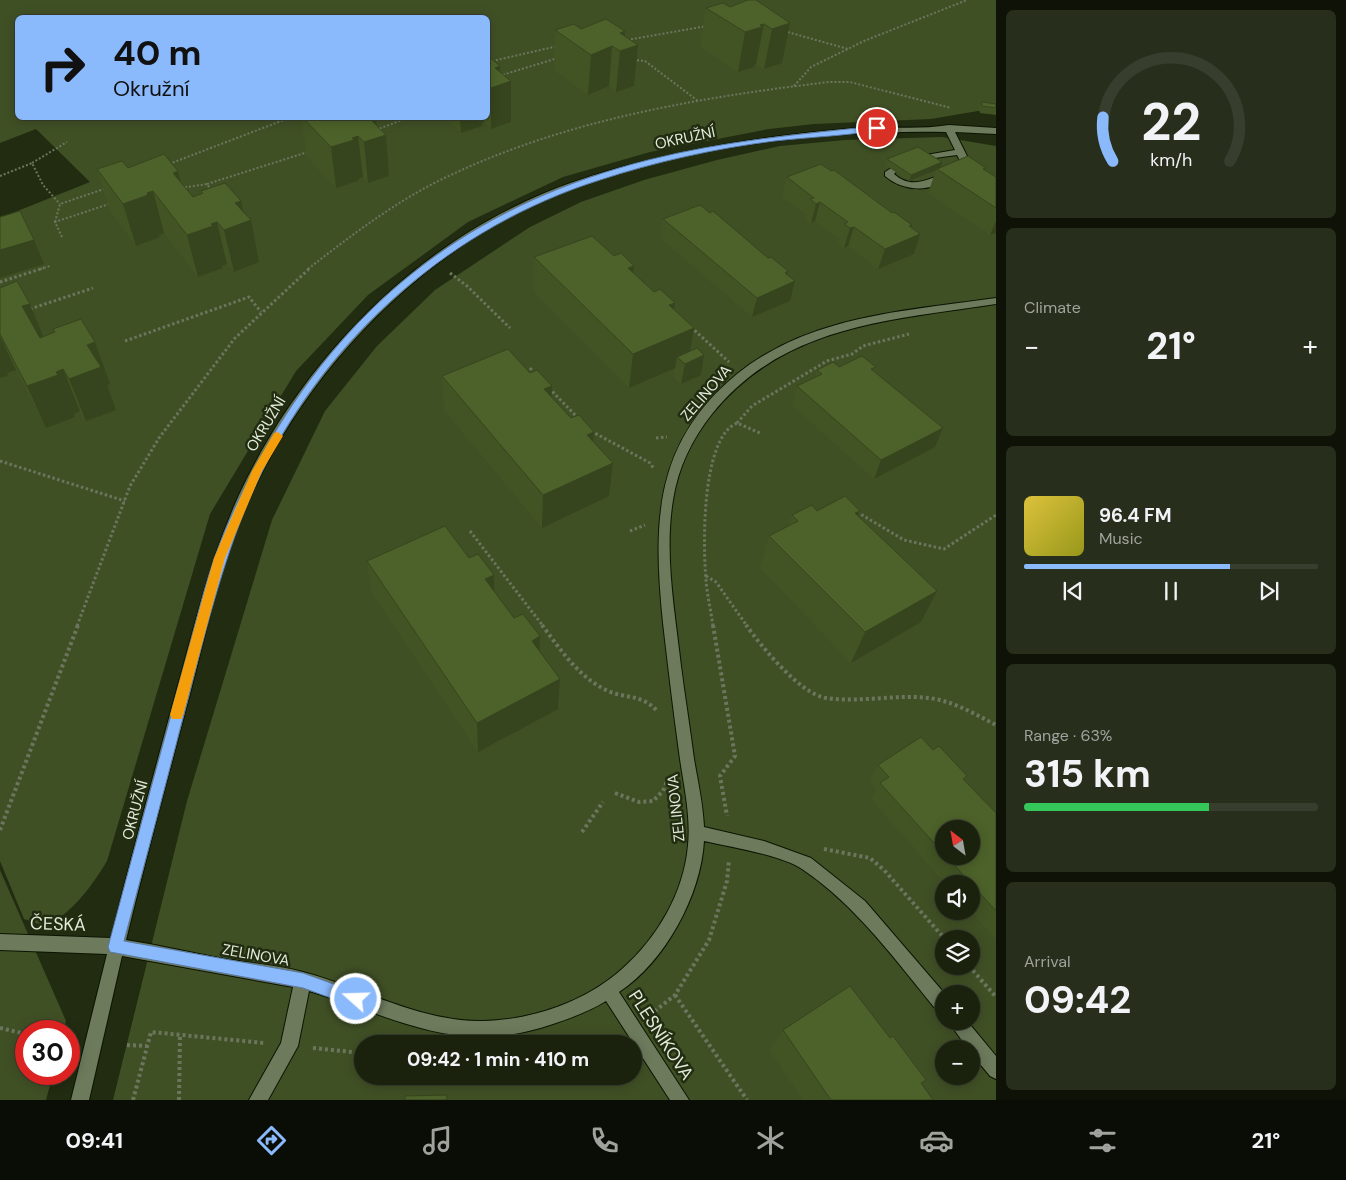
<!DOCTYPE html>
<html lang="en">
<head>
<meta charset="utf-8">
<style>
	body { margin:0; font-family:"DM Sans",sans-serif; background:#272e1b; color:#f1f3f6; height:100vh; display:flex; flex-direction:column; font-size:19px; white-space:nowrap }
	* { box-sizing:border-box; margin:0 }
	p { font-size:16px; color:#9fa39d }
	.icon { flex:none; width:28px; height:28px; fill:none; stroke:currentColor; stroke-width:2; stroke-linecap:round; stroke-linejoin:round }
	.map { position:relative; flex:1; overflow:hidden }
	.details { display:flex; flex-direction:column; gap:10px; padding:10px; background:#0e1207; width:350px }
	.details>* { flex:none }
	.hud { position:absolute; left:15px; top:15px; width:475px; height:105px; border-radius:8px; box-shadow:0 2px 12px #0003,0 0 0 1px #383e2e; background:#8abafc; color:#111; overflow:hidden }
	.needle { width:32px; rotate:329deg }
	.buttons { position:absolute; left:935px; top:820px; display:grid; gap:10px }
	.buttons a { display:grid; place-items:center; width:45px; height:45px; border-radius:50%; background:#1a210d; box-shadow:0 2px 12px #0003,0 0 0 1px #383e2e; font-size:25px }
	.speed { position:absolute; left:15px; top:1020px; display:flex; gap:10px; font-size:25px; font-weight:700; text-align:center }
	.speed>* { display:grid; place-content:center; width:65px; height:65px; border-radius:50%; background:#1a210d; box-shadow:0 2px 12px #0003,0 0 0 1px #383e2e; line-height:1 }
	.speed .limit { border:8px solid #d22; background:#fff; color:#111 }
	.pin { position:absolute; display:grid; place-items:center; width:42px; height:42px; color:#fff; margin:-21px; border:2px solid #fff; border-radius:50%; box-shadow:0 1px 5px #0007 }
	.me { position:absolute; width:55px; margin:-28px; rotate:290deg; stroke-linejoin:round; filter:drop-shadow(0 0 4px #0008) }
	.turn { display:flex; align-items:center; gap:18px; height:105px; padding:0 15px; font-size:22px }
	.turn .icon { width:65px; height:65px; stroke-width:2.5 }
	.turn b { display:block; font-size:35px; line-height:42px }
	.big { font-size:38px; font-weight:700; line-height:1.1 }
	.details .tile { flex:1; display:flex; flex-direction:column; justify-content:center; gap:8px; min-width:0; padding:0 18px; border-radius:8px; background:#272e1b }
	.details .dial { align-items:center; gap:0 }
	.dial svg { height:130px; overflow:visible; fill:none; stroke:#383e2e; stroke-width:7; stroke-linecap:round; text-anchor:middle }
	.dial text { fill:#f1f3f6; stroke:none }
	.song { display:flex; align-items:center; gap:15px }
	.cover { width:60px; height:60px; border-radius:8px; background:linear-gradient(135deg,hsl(50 70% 55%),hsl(60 70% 35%)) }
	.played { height:5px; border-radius:2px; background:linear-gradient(90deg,#8abafc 70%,#383e2e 70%) }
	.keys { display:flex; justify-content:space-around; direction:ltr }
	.heat { display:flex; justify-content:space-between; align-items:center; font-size:28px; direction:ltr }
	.charge { height:8px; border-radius:4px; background:linear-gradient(90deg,#34c759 63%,#383e2e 0) }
	.trip { position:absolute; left:354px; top:1035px; width:288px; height:50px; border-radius:25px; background:#1a210d; box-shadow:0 2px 12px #0003,0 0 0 1px #383e2e; font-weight:700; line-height:50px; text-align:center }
	.dock { display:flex; height:80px; justify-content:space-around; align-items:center; background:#0a0d05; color:#9fa39d }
	.dock .icon { width:35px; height:35px }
	.dock .active { color:#8abafc }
	.dock b { font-size:22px; color:#f1f3f6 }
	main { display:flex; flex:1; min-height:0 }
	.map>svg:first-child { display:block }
	.green { fill:#405025; fill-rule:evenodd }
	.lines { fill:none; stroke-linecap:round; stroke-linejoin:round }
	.minor-casing { stroke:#0b1400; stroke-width:2 }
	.path-far2 { stroke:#6c755e; stroke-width:2; stroke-dasharray:2 2; stroke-linecap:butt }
	.path-far1 { stroke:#6c755e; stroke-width:3; stroke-dasharray:2.5 2.5; stroke-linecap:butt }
	.path { stroke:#6c755e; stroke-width:4; stroke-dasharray:3 3; stroke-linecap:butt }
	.minor { fill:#6d7a5c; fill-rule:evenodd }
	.wall { fill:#425424; fill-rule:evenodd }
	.shaded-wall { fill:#36451d }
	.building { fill:#4d622a; stroke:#36451d }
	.route { fill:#8abafc; stroke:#5a79a4 }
	.slow { fill:#f59e0b }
	.labels { text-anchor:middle; stroke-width:5; stroke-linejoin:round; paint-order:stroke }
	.street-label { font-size:15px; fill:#e3ebda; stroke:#222c11 }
	.near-street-label { font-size:18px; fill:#e3ebda; stroke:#222c11 }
</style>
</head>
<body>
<main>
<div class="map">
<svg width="996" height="1100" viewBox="0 0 996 1100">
	<rect width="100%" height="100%" fill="#222c11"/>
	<g class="green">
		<path d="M0,0H996V113L978,111L931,119L814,124L769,129L650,152L563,177L468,222L368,295L296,371L210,514L107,861C95,881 66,925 39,924C34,923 28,920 24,919L0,861V218L90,182L36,129L0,143ZM18,18H488V118H18Z"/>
		<path d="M942,137L996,146V1100H113L187,801L272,520L325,411L377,346L435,290L530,227L581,202L644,180L717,160L780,146L845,140ZM944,829H971V856H944ZM944,884H971V911H944ZM944,939H971V966H944ZM944,994H971V1021H944ZM362,1044H632V1076H362ZM944,1049H971V1076H944Z"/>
		<path d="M0,870L66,1021L63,1031H26V1074H53L46,1100H0Z"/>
	</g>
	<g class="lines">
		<defs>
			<g id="minor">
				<path d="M949,125L996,128V134L955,132L972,166L996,181V188L965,170L957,155L920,160V156L955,150L946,132C814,129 632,151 514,214C400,275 305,377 251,495C222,558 207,627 190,694C168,776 146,858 126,940C159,945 192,953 225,959C251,963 278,965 303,972C363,988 420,1022 483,1021C532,1020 585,1002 622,969C657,938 684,893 688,845C691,814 683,783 679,752C673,709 668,666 663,623C653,524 653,443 737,374C810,315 907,311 996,298V304C891,320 783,325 712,414C692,439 678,468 673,500C664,554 675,612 681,666C685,697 690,728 694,759C698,782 703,804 704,827L764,841L811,858L865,901L945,994L944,1014L938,1012C897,962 856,905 802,869C781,855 730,847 704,841C701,895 665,962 619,992L689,1100H670L606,1001C590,1011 571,1018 553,1024C457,1057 398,1018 309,991L298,1046L268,1100H249L281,1043L293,987L122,956L89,1100H71L107,954L0,950V934L111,938C131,857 153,777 175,696C194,628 210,559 239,495C295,375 393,267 512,208C553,187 597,173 642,162C712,144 785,134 857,128C887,126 919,130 949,125Z"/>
				<path d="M893,167L898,170L894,174C912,190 927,179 947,173L952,176C933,193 903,192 885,176V172Z"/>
				<path d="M948,1021H967L996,1056V1079L990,1076L971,1053V1049H968Z"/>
			</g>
		</defs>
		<use href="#minor" class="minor-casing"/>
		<g class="path-far2">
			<path d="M784,31L848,49"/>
			<path d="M627,40L707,26"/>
			<path d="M633,60L645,61L698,101"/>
			<path d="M488,62L558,46"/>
			<path d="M499,76L558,58"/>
			<path d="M794,86L811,67L864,41L967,0"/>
			<path d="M376,130L407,118"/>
			<path d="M32,163L67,142"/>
			<path d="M169,164L289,118"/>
			<path d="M0,176L32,163L43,185L60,204"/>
			<path d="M207,184L311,151"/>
			<path d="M181,188L207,184L211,190"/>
			<path d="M55,222L60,204L107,188"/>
			<path d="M62,237L55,222L112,203"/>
			<path d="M40,269L50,266"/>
			<path d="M308,269C353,234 400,198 453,174C570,119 702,97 829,82H850L951,108"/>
		</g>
		<g class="path-far1">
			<path d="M450,273L467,286L510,328"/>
			<path d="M0,282L44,268"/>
			<path d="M30,309L93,288"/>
			<path d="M691,327L729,362"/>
			<path d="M125,341L249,297L261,312"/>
			<path d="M530,368L536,375"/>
			<path d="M549,388L578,418"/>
			<path d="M737,423L752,406L827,361L852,354L863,346L909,334"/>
			<path d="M591,431L650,463L654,469"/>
			<path d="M656,438L667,437"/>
			<path d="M0,461L125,501"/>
			<path d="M857,512L904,540L944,549L996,515"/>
			<path d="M470,531L543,626"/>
			<path d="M630,531L645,525"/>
			<path d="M706,576L716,582L747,626"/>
			<path d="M77,626L130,486L159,438L235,338L310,268"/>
			<path d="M713,626C711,611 707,595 706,580C703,546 701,438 737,423L762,434"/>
		</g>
		<g class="path">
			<path d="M542,625C561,650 578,677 608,691C627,699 642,694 657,711"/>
			<path d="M713,625L735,756L720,776L727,816"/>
			<path d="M746,625C761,646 800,694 826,698C860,703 896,694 929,698C953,701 975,714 996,725"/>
			<path d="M615,793L639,802L653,801L663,791L667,781"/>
			<path d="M0,830L78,625"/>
			<path d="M582,832L603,802"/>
			<path d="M824,849L870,858L884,870L945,939"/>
			<path d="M969,966L996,997"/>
			<path d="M675,995L747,1100"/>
			<path d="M650,1015L675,995L709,940L727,881L729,860"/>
			<path d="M0,1028L26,1034"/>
			<path d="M592,1044L613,1037"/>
			<path d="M127,1045L147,1046"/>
			<path d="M313,1048L362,1053"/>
			<path d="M133,1100L151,1032L264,1043"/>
			<path d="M179,1100L180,1034"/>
		</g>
		<use href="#minor" class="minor"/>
	</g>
	<g class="wall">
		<path d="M730,7L790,23L782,63L764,69L756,64H755L754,67L738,72L700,47L706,8Z"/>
		<path d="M555,30L625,36L634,86L616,92L609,86L588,95L554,70Z"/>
		<path d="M488,56L500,72L511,81V122L491,129L484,122L482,123V126L461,133L444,118H488Z"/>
		<path d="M982,102L996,104V115L980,113L979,109Z"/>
		<path d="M301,118H376L377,126L389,176L368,183L363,177L358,179V181L336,188L307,157Z"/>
		<path d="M887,159L942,162L940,167L985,170L996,177V233L990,235L928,193L936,170L909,181L885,165Z"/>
		<path d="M128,168L178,171L182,183L193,197L202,194L201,191L244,212L259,262L234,272L227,264L222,266L223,268L198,277L164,233L159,235L160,237L136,246L110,211L97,169Z"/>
		<path d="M787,177L892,213L912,225L911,228L914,254L878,269L848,246L844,248L838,243L840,239L815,221L811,223L806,219L807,215L782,197Z"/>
		<path d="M663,219L768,258L788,271L787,275L795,281L790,301L752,317L660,238Z"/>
		<path d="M614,256L634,266L633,273L654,292L675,303L674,310L690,351L704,355L701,375L681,384L673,376L675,367L629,388L533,291L534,257Z"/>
		<path d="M0,288L43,337L55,333L53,329L110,384L107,385L116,410L86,421L80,411L74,414L75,417L46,428L16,370L7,373L8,376L0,378Z"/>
		<path d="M839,367L874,371L943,428L935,447L874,479L792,405L797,386L815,378L817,370Z"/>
		<path d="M530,373L552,386L551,396L613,463L609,496L542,528L444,410L442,376Z"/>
		<path d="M817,511L858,516L921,622L851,663L760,568L769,536L788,526L792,515Z"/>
		<path d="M367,561L494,591L540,652L558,709L478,752L372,593Z"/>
		<path d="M933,750L967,776L964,780L996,813V940L971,911V884H946L871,799L876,789L869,781L878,765ZM944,829L971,856H944Z"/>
		<path d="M783,1030L921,1084L933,1100H803L769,1050Z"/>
	</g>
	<g class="shaded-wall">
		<path d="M790,23L782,63L764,69L772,29Z"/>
		<path d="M764,24L756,64H755L754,67L738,72L745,32Z"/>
		<path d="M625,31L623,50L638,45L634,86L616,92L620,51V33Z"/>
		<path d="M612,46L609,86L588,95L591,55Z"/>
		<path d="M500,66V85L511,81V122L491,129V88L495,68Z"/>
		<path d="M376,118L378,137L386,135L389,176L368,183L364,142L371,120Z"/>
		<path d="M460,118H484V122L482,123V126L461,133Z"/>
		<path d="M358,136L363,177L358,179V181L336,188L331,147Z"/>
		<path d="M942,162L940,169H937L936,170L909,181L911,175Z"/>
		<path d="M178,171L189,213L173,173Z"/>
		<path d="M153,191L164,233L159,235L160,237L136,246L123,204Z"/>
		<path d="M241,201L246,222L251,220L259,262L234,272L224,230L235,203Z"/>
		<path d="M820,202L815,221L811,223L816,204Z"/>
		<path d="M996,221V233L990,235Z"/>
		<path d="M217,222L227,264L222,266L223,268L198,277L187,235Z"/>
		<path d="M912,225L907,240L920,234L914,254L878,269L885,249L909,226Z"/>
		<path d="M854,227L848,246L844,248L850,228Z"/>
		<path d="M34,240L44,264L0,278V250Z"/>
		<path d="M634,266L630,300L628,268Z"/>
		<path d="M788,271L784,286L795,281L790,301L752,317L757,298L785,273Z"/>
		<path d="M675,303L670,337L669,305Z"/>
		<path d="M30,304L47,346L40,349L22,306Z"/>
		<path d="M694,328L688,362L677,357L675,368L629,388L633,354Z"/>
		<path d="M0,336L16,370L7,373L8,376L0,378Z"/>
		<path d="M95,342L110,384L107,385L116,410L86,421L69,379L87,345Z"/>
		<path d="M704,355L701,375L681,384L685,364Z"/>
		<path d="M63,369L80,411L74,414L75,417L46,428L27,386Z"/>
		<path d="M552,386L550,420L544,389Z"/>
		<path d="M943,428L935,447L874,479L881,460Z"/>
		<path d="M594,432L591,465L587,435Z"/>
		<path d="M613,463L609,496L542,528L543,495Z"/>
		<path d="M860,511L847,543L855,513Z"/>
		<path d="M494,575V607L485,579Z"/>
		<path d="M937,591L921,622L851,663L865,632Z"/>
		<path d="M540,636L539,667L532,641Z"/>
		<path d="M560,679L558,709L478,752L477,723Z"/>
	</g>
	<g class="building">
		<path d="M748,0H756L790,23L772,29L764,24L760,25L762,27L745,32L706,8L723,3L730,7Z"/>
		<path d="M606,19L625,31L620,33L638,45L620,51L612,46L591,55L555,30L574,24L581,29Z"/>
		<path d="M488,56L500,66L495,68L511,81L491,88L488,85Z"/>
		<path d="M982,102L996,104V108L982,106Z"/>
		<path d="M303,118H376L371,120L386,135L364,142L358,136L352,138L354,140L331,147Z"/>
		<path d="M918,147L942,162L911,175L887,159Z"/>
		<path d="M164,154L178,171L173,173L193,197L203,193L201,191L225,183L241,201L235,203L251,220L224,230L217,222L211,224L213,226L187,235L153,191L147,193L148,195L123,204L97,169L122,161L128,168Z"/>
		<path d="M968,156L986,168L983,169L996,177V208L937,169Z"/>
		<path d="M821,164L831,171L834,170L892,213L894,212L912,225L909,226L920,234L885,249L854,227L850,228L844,224L848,222L820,202L816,204L810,199L814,198L787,177Z"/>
		<path d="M700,205L710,213L713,211L768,258L771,257L788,271L785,273L795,281L757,298L663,219Z"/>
		<path d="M20,211L34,240L0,250V217Z"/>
		<path d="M592,236L614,256L621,253L634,266L628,268L654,292L660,289L675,303L669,305L694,328L633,354L534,257Z"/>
		<path d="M17,281L30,304L22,306L40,338L55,332L53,329L81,319L95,342L87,345L101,367L69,379L63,369L56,372L58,375L27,386L0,334V288Z"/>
		<path d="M697,348L704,355L685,364L677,357Z"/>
		<path d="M508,349L530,373L537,370L552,386L544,389L571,418L579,415L594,432L587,435L613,463L543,495L442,376Z"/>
		<path d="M862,356L876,367L871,369L943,428L881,460L797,386L822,374L817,370L833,362L839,367Z"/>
		<path d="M845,496L860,511L855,513L937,591L865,632L769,536L798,521L792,515L812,505L817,511Z"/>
		<path d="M445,526L469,558L478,554L494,575L485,579L514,618L523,614L540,636L532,641L560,679L477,723L367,561Z"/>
		<path d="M921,737L933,750L939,746L967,776L963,779L996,813V911L946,856H971V829H944V854L880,783L889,777L878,765Z"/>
		<path d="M850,986L890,1038L893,1036L926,1080L921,1083L933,1100H831L783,1030Z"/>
		<path d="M447,1095V1100H405V1096Z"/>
	</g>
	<path class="route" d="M877,126L880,127V130C846,136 810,137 775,141C718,148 654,162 600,180C454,226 330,334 262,472C229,539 211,611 192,683C170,769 147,855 124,941L303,973L361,994L363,999L361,1005L356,1007L303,988L110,952L108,947C131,860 155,773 179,686C191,644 200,600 214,559C230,514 252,470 277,429C364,287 486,201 648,160C723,141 800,134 877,126Z"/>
	<path class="slow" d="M278,432L283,436L262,471L225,558L183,715L181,719H172L170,715L214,558L252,471L274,433Z"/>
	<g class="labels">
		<g class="street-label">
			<text transform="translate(685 138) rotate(-12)" y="5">OKRUŽNÍ</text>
			<text transform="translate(706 393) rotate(-49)" y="5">ZELINOVA</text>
			<text transform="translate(266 424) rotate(-59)" y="5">OKRUŽNÍ</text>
			<text transform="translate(676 808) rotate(-96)" y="5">ZELINOVA</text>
			<text transform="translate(135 810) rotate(-75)" y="5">OKRUŽNÍ</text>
			<text transform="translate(256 955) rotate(10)" y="5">ZELINOVA</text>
		</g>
		<g class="near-street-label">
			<text transform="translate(58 924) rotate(2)" y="6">ČESKÁ</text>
			<text transform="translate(661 1035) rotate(57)" y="6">PLESNÍKOVA</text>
		</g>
	</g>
</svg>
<div class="buttons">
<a><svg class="needle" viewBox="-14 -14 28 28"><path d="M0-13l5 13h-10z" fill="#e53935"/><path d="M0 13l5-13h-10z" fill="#9fa39d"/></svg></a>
<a><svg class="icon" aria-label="sound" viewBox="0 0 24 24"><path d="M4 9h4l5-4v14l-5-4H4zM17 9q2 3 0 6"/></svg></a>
<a><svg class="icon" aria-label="layers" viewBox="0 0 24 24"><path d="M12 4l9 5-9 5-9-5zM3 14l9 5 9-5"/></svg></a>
<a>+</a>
<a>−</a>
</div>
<div class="speed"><div class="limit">30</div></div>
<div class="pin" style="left:877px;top:128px;background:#d93025"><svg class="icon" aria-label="arrive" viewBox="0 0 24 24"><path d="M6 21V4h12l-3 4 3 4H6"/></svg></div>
<svg class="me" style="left:356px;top:999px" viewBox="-20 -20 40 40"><circle r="17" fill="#8abafc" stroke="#fff" stroke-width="3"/><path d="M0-11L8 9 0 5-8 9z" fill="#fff"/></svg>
<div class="trip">09:42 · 1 min · 410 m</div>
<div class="hud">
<div class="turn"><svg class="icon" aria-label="right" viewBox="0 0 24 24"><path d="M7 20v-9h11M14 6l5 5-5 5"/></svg><div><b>40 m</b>Okružní</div></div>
</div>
</div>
<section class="details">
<div class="tile dial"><svg viewBox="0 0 100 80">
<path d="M14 69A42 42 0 1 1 86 69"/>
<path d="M14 69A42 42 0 0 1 8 42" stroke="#8abafc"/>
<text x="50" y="56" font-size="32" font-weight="700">22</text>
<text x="50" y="72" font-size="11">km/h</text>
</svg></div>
<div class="tile"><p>Climate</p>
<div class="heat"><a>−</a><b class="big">21°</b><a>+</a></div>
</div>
<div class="tile">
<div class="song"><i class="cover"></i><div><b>96.4 FM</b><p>Music</p></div></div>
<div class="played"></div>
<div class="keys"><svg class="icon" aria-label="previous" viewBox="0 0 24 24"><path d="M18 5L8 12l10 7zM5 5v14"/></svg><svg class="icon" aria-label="pause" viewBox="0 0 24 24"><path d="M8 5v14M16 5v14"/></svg><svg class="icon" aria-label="next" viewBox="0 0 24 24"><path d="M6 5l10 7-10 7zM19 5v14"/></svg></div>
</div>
<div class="tile"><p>Range · 63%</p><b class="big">315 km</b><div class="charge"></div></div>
<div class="tile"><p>Arrival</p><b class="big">09:42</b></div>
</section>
</main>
<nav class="dock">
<b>09:41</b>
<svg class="icon active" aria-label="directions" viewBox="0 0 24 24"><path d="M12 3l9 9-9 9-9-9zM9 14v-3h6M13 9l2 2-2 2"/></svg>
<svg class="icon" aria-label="music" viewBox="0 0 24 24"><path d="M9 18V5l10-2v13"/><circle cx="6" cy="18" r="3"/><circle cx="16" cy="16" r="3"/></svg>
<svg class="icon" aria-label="phone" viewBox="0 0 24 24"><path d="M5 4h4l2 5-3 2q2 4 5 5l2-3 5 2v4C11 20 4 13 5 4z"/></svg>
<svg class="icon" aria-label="climate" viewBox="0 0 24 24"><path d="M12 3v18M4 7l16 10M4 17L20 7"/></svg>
<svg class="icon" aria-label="car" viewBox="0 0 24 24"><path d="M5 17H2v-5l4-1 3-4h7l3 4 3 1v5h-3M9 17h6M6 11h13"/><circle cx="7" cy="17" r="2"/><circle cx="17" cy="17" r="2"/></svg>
<svg class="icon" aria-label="filters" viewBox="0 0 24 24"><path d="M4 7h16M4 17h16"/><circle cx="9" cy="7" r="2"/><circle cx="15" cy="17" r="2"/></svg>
<b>21°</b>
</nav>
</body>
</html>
